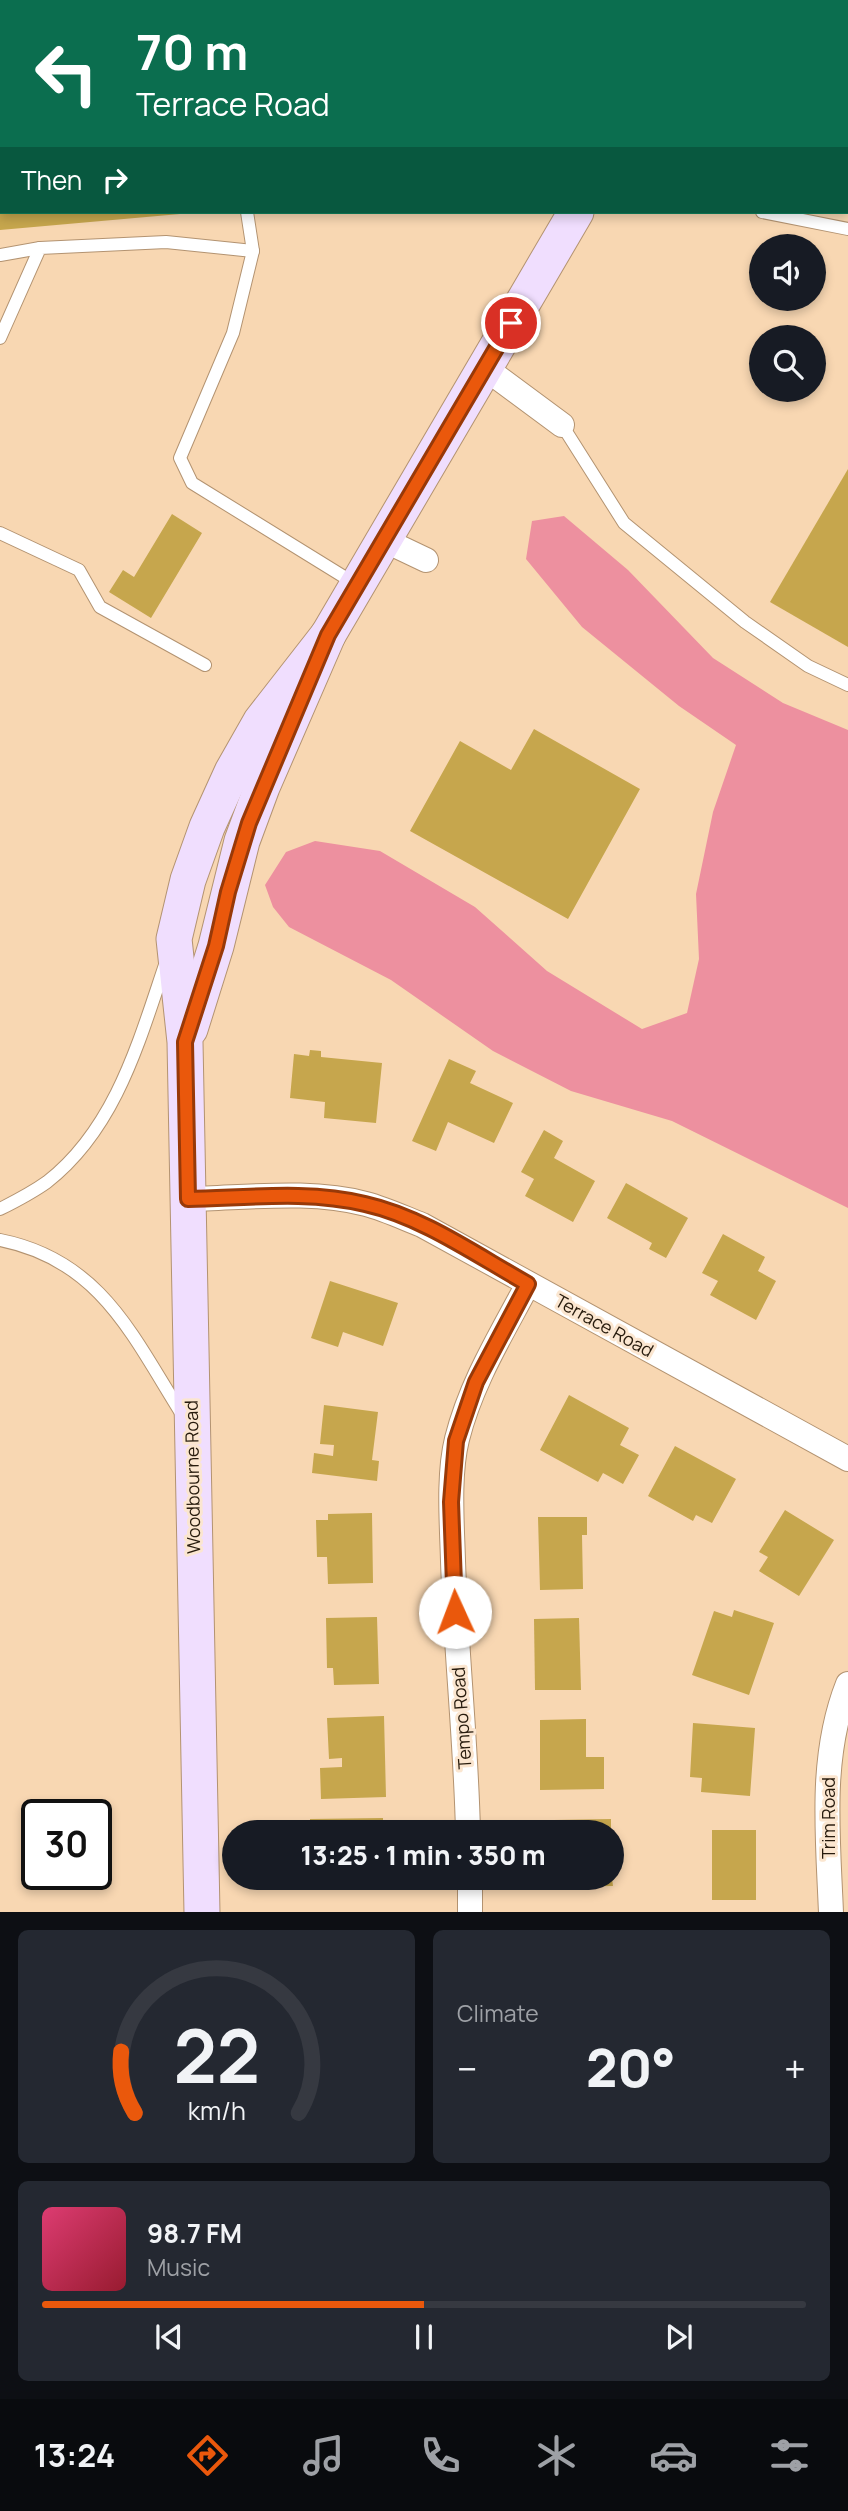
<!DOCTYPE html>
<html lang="en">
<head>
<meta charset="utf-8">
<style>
	body { margin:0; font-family:Manrope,sans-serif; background:#242831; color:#f1f3f6; height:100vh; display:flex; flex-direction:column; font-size:26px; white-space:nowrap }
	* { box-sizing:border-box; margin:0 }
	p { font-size:23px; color:#9ea1a6 }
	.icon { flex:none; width:38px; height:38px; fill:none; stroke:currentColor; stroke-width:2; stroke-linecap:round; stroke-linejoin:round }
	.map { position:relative; height:1912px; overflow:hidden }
	.sheet { display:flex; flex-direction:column; gap:18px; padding:18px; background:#0d0f14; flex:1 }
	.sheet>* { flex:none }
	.top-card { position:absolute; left:0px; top:0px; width:849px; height:214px; box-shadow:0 4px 10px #0003; background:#0b6e4f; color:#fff; overflow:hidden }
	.controls { position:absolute; left:749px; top:234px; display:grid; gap:14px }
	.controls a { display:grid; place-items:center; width:77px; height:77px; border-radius:50%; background:#171b24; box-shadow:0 4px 10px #0003; font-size:35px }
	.speed { position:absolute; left:21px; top:1799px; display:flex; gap:14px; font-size:35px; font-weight:700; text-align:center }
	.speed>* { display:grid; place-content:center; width:91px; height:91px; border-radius:50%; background:#171b24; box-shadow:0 4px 10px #0003; line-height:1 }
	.speed .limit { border:4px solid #111; border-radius:10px; background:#fff; color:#111 }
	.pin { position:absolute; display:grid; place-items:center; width:60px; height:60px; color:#fff; margin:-30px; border:4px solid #fff; border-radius:50%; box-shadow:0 2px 7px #0007 }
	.me { position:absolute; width:77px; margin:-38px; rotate:358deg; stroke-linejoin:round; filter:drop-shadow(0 0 5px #0008) }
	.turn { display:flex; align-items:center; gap:24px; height:147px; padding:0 21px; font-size:32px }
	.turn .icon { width:91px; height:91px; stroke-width:2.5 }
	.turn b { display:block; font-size:49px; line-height:60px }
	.then { display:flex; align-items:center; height:66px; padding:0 21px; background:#0003; gap:14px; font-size:26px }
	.big { font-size:52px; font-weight:800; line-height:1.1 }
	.sheet .widget { flex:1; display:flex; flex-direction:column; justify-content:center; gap:10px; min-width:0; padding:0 24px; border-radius:10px; background:#242831 }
	.sheet .dial { align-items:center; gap:0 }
	.dial svg { height:182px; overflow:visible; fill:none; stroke:#363941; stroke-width:7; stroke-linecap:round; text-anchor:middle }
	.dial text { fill:#f1f3f6; stroke:none }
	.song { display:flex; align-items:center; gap:21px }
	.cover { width:84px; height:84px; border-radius:10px; background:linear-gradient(135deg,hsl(340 70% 55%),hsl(350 70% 35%)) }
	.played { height:7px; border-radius:4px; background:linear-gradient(90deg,#ea580c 50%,#363941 50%) }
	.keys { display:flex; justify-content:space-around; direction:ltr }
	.heat { display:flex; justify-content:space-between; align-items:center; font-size:38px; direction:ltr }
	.sheet .tiles { flex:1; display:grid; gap:18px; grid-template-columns:1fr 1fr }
	.widget:last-child { grid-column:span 2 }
	.trip { position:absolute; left:222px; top:1820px; width:402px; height:70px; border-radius:35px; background:#171b24; box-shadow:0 4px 10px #0003; font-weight:800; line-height:70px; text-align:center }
	.tabs { display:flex; height:112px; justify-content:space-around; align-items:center; background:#090b0e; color:#9ea1a6 }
	.tabs .icon { width:49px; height:49px }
	.tabs .on { color:#ea580c }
	.tabs b { font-size:32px; color:#f1f3f6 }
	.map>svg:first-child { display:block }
	.forest { fill:#ed909f }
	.building { fill:#c6a64d }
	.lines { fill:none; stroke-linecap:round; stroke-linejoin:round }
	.lane-casing { stroke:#b39371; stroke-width:14 }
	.street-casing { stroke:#b39371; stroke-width:26 }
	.secondary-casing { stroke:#b39371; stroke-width:37 }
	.lane { stroke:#fff; stroke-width:12 }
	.street { stroke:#fff; stroke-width:24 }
	.secondary { stroke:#f0defe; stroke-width:35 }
	.route-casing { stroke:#983908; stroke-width:18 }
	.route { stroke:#ea580c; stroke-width:12 }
	.labels { text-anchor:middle; stroke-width:6; stroke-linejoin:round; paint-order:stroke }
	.street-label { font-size:18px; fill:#271b0d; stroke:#fbe6d0 }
</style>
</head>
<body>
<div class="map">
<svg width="848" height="1913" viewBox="0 0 848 1913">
	<rect width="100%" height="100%" fill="#f8d7b2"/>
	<path class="forest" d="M564,516L628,570L713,658L783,703L848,730V1208L672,1121L571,1091L493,1051L391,980L289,927L273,907L265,885L286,852L315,841L380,851L475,907L547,971L642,1029L687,1013L699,959L696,894L713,812L736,745L679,706L582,627L526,559L532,521Z"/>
	<g class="building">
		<path d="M0,212H180V214L0,230Z"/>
		<path d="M848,469V647L770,602Z"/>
		<path d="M172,514L202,533L151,618L109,592L123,570L134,577Z"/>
		<path d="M534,729L640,789L568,919L410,831L460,741L511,770Z"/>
		<path d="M310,1050L321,1051V1057L382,1063L376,1123L324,1118L325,1102L290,1098L294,1054L309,1056Z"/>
		<path d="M449,1059L476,1071L470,1083L513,1103L494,1143L448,1122L436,1151L412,1141Z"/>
		<path d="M544,1130L563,1141L554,1158L595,1181L573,1222L525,1196L534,1179L521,1172Z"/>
		<path d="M626,1183L688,1218L666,1258L649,1249L652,1243L607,1218Z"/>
		<path d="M723,1234L765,1257L758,1271L776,1281L756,1320L710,1295L718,1281L702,1273Z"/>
		<path d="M330,1281L398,1303L383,1346L343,1332L338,1347L311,1338Z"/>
		<path d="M569,1395L629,1428L620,1445L639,1455L623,1484L603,1473L598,1482L540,1450Z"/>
		<path d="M324,1405L378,1412L372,1460L379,1461L377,1481L312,1473L314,1453L333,1456L334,1445L320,1444Z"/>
		<path d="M675,1446L736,1479L712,1523L696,1515L693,1521L648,1496Z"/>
		<path d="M785,1510L834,1540L799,1596L759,1571L768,1557L759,1552Z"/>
		<path d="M372,1513L373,1583L328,1584L327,1557H317L316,1520H328V1514Z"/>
		<path d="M538,1517H587V1535H582L583,1589L540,1590Z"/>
		<path d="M734,1610L774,1623L749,1695L692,1675L714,1611L732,1617Z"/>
		<path d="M377,1617L379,1684L334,1685L333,1668H327L326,1618Z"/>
		<path d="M579,1618L581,1690H535L534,1619Z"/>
		<path d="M384,1716L386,1797L321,1799L320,1768L342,1767V1758L329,1759L327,1718Z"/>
		<path d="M586,1719V1757H604V1789L540,1790V1720Z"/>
		<path d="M693,1723L755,1728L750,1796L701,1792L702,1778L690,1777Z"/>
		<path d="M383,1818V1832H310V1819Z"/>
		<path d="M611,1819V1832H554V1820Z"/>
		<rect x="712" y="1830" width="44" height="70"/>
		<rect x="337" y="1878" width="46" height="9"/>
		<path d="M555,1878H612L613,1886L555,1887Z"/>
	</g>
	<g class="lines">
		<defs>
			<g id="lane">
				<path d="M232,0L233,2"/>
				<path d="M247,212L253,251L233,333L180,458L192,483L354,583"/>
				<path d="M762,212L848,229"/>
				<path d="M0,255L40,248"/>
				<path d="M0,338L40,248L166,242L253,251"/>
				<path d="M562,425L624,523L745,622L808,666L848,685"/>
				<path d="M0,533L79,570L100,607L205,665"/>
				<path d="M0,1209C16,1201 33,1192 47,1182C116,1128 139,1041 166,962"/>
				<path d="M0,1240C101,1260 133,1337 183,1416"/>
			</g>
			<g id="street">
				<path d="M485,368L562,425"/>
				<path d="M384,540L426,560"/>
				<path d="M188,1199C246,1198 310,1189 366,1204C385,1209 404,1218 422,1225L848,1459"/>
				<path d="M468,1832C466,1742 456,1652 453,1561C452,1524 448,1475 457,1439C471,1383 501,1335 528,1284"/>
				<path d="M470,1878V1913"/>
				<path d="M831,1913C828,1836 819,1757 848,1684"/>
			</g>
			<g id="secondary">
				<path d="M699,2L700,0"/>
				<path d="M190,1029L216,946L242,841L262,787L328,635L576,212"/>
				<path d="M202,1913L185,1042L174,939L188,880L207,827L232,772L261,721L328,635"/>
			</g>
		</defs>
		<use href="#lane" class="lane-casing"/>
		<use href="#street" class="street-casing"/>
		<use href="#secondary" class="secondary-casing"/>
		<use href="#lane" class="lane"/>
		<use href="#street" class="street"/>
		<use href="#secondary" class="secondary"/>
	</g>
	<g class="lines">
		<defs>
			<path id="route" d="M455,1612L451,1502L456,1441L476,1382L528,1284C476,1255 423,1217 365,1204C308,1190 246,1198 188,1199L185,1042L216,946L228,892L249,823L328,635L511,323"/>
		</defs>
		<use href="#route" class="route-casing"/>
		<use href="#route" class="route"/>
	</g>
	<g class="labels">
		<g class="street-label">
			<text transform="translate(604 1326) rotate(29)" y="6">Terrace Road</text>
			<text transform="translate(193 1477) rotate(-91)" y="6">Woodbourne Road</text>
			<text transform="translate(462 1718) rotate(-94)" y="6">Tempo Road</text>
			<text transform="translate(829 1818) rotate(-90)" y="6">Trim Road</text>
		</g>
	</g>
</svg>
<div class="controls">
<a><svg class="icon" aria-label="sound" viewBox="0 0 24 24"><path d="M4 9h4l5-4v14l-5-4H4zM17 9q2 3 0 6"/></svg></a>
<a><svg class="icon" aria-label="search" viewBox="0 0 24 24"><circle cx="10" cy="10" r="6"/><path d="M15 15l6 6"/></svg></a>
</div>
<div class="speed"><div class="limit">30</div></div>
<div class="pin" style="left:511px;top:323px;background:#d93025"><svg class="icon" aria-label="arrive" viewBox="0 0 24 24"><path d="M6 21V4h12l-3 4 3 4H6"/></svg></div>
<svg class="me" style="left:455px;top:1612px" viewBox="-20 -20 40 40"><circle r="19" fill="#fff"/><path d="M0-13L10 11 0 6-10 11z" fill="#ea580c"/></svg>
<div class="trip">13:25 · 1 min · 350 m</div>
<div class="top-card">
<div class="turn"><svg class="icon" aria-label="left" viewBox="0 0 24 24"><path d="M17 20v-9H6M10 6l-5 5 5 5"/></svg><div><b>70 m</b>Terrace Road</div></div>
<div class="then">Then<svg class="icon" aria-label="right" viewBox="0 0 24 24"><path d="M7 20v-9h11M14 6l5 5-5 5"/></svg></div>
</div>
</div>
<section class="sheet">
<div class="tiles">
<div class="widget dial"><svg viewBox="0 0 100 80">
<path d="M14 69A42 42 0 1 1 86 69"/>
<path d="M14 69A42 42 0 0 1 8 42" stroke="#ea580c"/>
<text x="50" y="56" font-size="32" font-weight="700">22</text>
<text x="50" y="72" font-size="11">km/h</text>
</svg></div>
<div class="widget"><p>Climate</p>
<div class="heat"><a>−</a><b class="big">20°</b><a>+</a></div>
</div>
<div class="widget">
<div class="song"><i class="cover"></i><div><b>98.7 FM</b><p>Music</p></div></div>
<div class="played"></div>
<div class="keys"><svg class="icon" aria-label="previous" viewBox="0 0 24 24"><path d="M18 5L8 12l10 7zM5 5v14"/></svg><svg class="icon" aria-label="pause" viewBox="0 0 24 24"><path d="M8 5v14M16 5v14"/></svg><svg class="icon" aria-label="next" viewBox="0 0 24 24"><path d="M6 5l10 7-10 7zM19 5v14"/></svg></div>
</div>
</div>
</section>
<nav class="tabs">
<b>13:24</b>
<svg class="icon on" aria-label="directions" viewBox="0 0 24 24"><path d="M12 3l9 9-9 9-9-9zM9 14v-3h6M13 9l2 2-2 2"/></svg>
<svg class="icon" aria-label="music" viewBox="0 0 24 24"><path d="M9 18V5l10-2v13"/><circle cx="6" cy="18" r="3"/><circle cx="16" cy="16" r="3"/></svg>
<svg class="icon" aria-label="phone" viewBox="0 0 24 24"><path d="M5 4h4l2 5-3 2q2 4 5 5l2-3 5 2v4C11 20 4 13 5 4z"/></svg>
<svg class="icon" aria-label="climate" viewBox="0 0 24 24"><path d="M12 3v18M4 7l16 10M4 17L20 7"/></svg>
<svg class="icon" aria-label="car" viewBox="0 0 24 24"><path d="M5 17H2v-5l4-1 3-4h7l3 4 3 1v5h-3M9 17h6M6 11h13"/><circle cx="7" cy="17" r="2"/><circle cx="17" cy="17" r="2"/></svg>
<svg class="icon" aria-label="filters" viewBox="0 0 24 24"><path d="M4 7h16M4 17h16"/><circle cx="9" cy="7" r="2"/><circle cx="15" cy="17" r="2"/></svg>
</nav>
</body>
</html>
